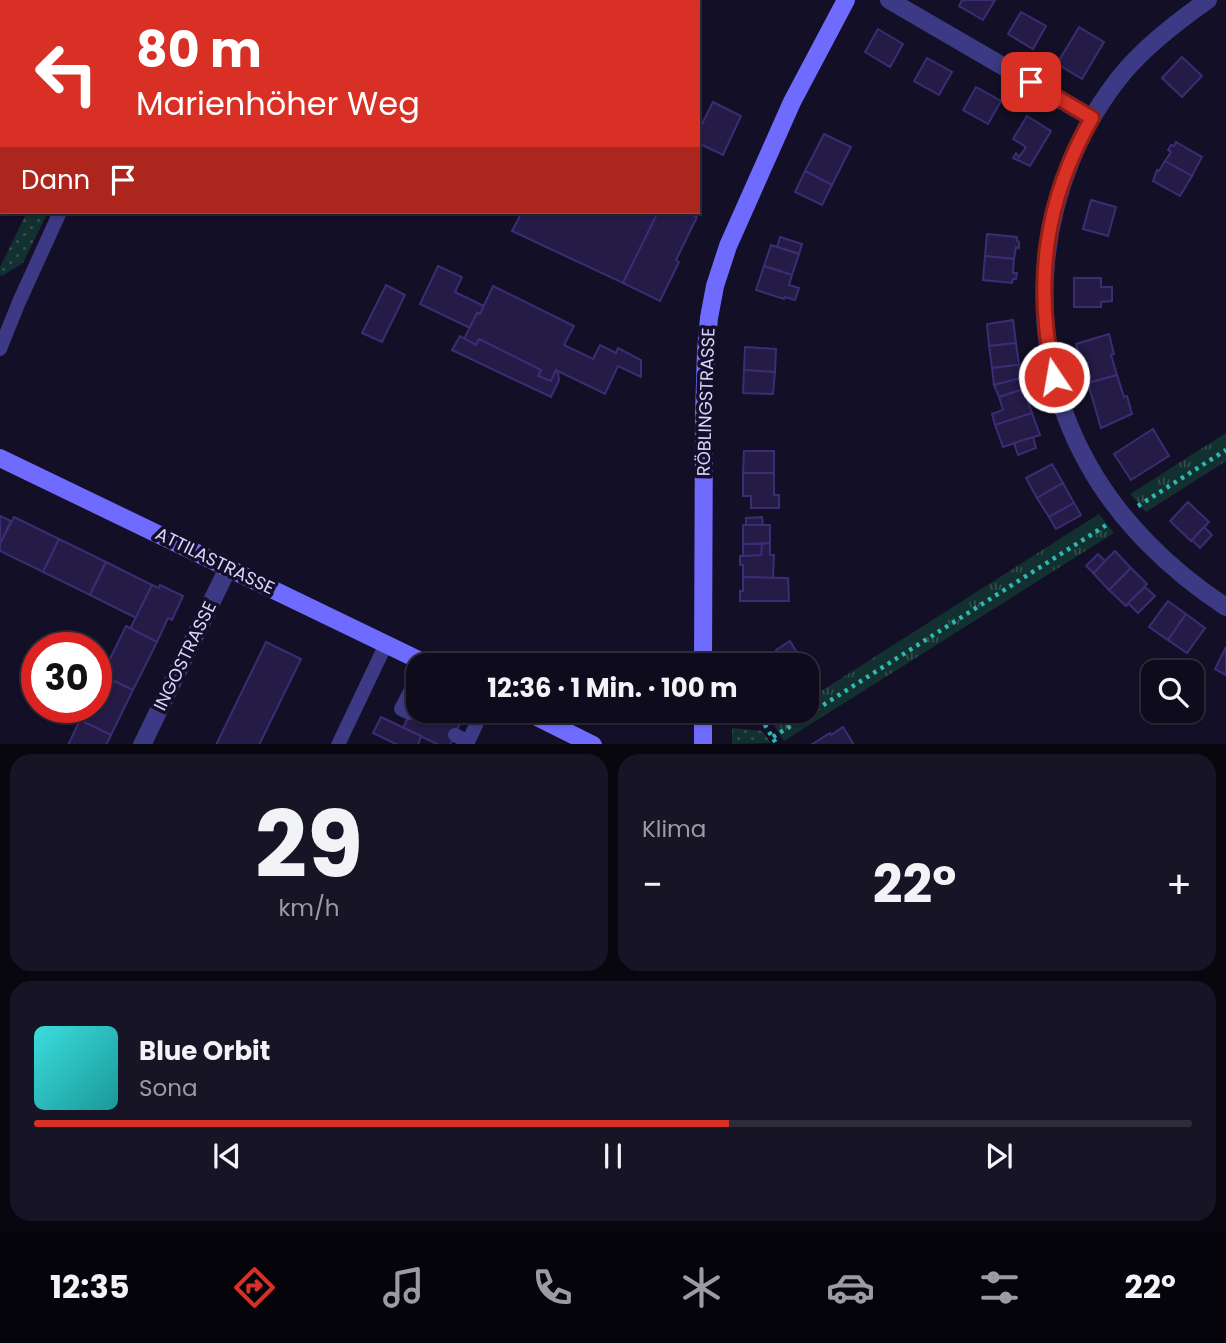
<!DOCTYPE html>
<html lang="de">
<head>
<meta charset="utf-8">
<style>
	body { margin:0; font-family:Poppins,sans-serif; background:#171425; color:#f1f3f6; height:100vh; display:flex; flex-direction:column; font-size:26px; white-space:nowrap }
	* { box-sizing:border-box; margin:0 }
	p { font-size:23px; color:#9b9ba3 }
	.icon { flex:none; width:38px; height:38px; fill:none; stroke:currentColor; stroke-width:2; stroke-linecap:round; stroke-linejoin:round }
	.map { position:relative; height:744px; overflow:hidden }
	.sheet { display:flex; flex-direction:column; gap:10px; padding:10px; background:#08060f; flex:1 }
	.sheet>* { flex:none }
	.hud { position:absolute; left:0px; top:0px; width:700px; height:214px; box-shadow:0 2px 5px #0004,0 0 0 2px #2e2b3b; background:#d93025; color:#fff; overflow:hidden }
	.buttons { position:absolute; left:1141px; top:660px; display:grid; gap:14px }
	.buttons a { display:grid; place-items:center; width:63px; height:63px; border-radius:14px; background:#0e0b1c; box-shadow:0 2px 5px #0004,0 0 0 2px #2e2b3b; font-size:35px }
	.speed { position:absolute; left:21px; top:632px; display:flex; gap:14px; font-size:35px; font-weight:700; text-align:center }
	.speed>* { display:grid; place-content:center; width:91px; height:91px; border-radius:50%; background:#0e0b1c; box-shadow:0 2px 5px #0004,0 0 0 2px #2e2b3b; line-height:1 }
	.speed .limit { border:10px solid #d22; background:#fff; color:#111 }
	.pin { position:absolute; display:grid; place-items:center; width:60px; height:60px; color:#fff; margin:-30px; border-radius:14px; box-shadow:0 4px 10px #0006 }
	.me { position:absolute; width:77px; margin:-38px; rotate:348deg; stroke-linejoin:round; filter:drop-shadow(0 0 5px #0008) }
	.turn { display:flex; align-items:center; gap:24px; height:147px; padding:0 21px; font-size:32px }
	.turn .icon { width:91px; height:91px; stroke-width:2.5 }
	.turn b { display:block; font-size:49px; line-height:60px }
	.then { display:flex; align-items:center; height:66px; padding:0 21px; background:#0003; gap:14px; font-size:26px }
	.big { font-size:52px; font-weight:700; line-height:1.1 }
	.sheet .card { flex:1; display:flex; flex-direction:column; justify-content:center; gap:10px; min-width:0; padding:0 24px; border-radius:21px; background:#171425 }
	.sheet .dial { align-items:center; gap:0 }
	.dial b { font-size:91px; line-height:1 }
	.song { display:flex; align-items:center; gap:21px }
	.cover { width:84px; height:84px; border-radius:10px; background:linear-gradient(135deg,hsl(180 70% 55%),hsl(180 70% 35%)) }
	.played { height:7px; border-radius:4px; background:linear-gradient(90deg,#d93025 60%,#2e2b3b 60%) }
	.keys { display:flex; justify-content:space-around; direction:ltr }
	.heat { display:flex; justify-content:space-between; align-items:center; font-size:38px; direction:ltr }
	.sheet .tiles { flex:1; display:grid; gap:10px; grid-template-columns:1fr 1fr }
	.card:last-child { grid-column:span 2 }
	.trip { position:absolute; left:406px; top:653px; width:413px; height:70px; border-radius:21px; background:#0e0b1c; box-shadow:0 2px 5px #0004,0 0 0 2px #2e2b3b; font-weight:700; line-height:70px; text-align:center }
	.tabs { display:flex; height:112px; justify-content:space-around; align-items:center; background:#06040b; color:#9b9ba3 }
	.tabs .icon { width:49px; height:49px }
	.tabs .on { color:#d93025 }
	.tabs b { font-size:32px; color:#f1f3f6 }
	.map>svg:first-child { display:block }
	.grass { fill:url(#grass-dots) }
	.park { fill:url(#park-tufts) }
	.building { fill:#241b47; stroke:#3b2d73; stroke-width:2 }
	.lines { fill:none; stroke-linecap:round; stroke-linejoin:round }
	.path { stroke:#2fb8b0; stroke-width:4.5; stroke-dasharray:3.5 5; stroke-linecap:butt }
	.lane { stroke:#3d3a85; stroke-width:14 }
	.street { stroke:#3d3a85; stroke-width:18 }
	.secondary { stroke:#6f6bff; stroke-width:18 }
	.route-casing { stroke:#8d1f18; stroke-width:18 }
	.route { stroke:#d93025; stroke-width:12 }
	.labels { text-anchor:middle; stroke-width:7; stroke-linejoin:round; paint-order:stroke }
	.street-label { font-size:18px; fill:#d9d4ff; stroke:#130f26 }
</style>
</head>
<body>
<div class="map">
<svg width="1226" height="745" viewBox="0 0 1226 745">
	<defs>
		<pattern id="grass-dots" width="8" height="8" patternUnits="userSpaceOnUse" patternTransform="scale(1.75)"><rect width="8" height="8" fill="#12302f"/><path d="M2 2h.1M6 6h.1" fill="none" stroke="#344d4e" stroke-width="1.8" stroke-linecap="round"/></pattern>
		<pattern id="park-tufts" width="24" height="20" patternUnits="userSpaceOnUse" patternTransform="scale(1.75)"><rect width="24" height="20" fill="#12302f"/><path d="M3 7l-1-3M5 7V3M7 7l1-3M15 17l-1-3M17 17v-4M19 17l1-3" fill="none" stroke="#344d4e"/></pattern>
	</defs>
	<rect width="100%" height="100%" fill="#130f26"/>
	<g class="grass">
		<path d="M27,212H48L23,263L2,276L0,275V267Z"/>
		<path d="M732,728L762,731L771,743L732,744Z"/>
	</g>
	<g class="park">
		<path d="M1226,433V461L1146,512L1130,494Z"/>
		<path d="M1099,514L1114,533L784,741L772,722L789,711L807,710V700Z"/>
	</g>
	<g class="building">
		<path d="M962,0H995L983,20L959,6Z"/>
		<path d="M1021,12L1046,26L1033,49L1008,34Z"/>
		<path d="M0,18H2V127L0,130Z"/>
		<path d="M1079,27L1104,42L1082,79L1057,64Z"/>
		<path d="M878,29L903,44L890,67L865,52Z"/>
		<path d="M1182,57L1202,76L1182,97L1162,78Z"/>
		<path d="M927,58L952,72L939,95L914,81Z"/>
		<path d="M976,87L1001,101L988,124L963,110Z"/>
		<path d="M713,102L741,116L723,155L698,143V122L702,124Z"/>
		<path d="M1027,116L1051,131L1030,166L1013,158L1016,153L1019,157L1026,147L1013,139Z"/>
		<path d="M824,134L851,147L832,185L805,171Z"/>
		<path d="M1176,142L1202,157L1192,176L1165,161L1171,152L1168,150L1171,145L1174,146Z"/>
		<path d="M1165,161L1192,176L1180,196L1153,181L1157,170L1159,171Z"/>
		<path d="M805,171L832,185L822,205L795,192Z"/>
		<path d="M1091,200L1116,207L1108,236L1083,229Z"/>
		<path d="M522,212H652V213L656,216L623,283L512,231Z"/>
		<path d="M652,212H696L694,216L697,217L676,260L679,262L660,301L623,283L656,216L652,213Z"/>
		<path d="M987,234L1017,237V241L1019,242V248L1016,247L1014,259L985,256Z"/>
		<path d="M780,237L802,244L799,254L777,247Z"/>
		<path d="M771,245L799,254L792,275L764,266Z"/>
		<path d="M985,256L1014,259L1013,273H1017L1016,279H1013L1012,283L983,280Z"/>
		<path d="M438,266L462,277L455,292L484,306L480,314L477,313L470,328L420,304Z"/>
		<path d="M764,266L792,275L789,285L799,288L795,300L785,297L784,299L756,290Z"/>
		<path d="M1074,278H1101V287H1112V301L1101,302V307H1074Z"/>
		<path d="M386,285L405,295L382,342L362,333Z"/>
		<path d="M493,286L574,326L564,345L593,359L600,345L616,353L618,348L641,360V377L618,366L605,394L556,370L551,381L538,376L541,370L479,339L476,345L464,339L477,313L480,314Z"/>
		<path d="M1013,320L1016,343L989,346L987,324Z"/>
		<path d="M1109,334L1114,354L1111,355L1117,375L1088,383L1076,344Z"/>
		<path d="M460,336L476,345L479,339L541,370L538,376L551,381L556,370L558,372L559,380L551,397L452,350Z"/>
		<path d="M1016,343L1019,365L992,368L989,346Z"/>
		<path d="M745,347L776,349L775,372L744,370Z"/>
		<path d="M1019,365L1021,378L994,385L992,368Z"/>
		<path d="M744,370L775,372L773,394L743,393Z"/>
		<path d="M1117,375L1124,397L1127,396L1132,414L1101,428L1088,383Z"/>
		<path d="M1021,378V382L1024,381L1027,388L999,397L994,385Z"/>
		<path d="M1024,389L1032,413L995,425L992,414L1003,410L999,397Z"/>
		<path d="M1032,413L1040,435L1003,447L995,425Z"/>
		<path d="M1153,429L1169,456L1131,480L1114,454Z"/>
		<path d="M1033,437L1036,448L1018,455L1014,443Z"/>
		<path d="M744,451H774V473H743Z"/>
		<path d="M1052,464L1063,483L1037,498L1026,478Z"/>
		<path d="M743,473H774V495H779V508H751V496H743Z"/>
		<path d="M1063,483L1074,503L1049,517L1037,498Z"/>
		<path d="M1188,502L1209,522L1191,541L1170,521Z"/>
		<path d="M1074,503L1081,515L1056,529L1049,517Z"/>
		<path d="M0,516L11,521L0,544Z"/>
		<path d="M14,517L59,539L43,572L0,551V544Z"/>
		<path d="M762,517L763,525H746V518Z"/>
		<path d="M743,525H770V543L743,544Z"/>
		<path d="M1204,527L1212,535L1200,548L1192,540Z"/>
		<path d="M59,539L106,562L90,595L43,572Z"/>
		<path d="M770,543V555H774L773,578L743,577V565H740V556L761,555L762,544Z"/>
		<path d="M743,544H762L761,555L743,556Z"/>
		<path d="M1115,551L1131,568L1109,590L1093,573Z"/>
		<path d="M1098,554L1105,561L1094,573L1086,566Z"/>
		<path d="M106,562L152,585L136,618L90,595Z"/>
		<path d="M1131,568L1147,584L1126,606L1109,590Z"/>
		<path d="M743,577L788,578L789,601H740V591H743Z"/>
		<path d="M152,585L159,588L160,585L183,596L172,620L168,618L157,642L130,629Z"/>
		<path d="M1145,587L1155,596L1138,613L1128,603Z"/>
		<path d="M1168,601L1186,614L1168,640L1149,627Z"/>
		<path d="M1186,614L1205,628L1187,653L1168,640Z"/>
		<path d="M126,626L157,642L133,690L102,675Z"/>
		<path d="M790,641L802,661L795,665H765L779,656L776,650Z"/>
		<path d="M266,642L301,659L259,745H216Z"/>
		<path d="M1226,647V675L1215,669Z"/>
		<path d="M102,675L133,690L111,735L80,720L87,707H96V687Z"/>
		<path d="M418,696V710H448L463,717L450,745H439L403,728Z"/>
		<path d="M381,717L421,736L418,745H398L373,733Z"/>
		<path d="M80,720L111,735L106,745H68Z"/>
		<path d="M843,727L854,745H811L830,733L831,735Z"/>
	</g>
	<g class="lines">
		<g class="path">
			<path d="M1138,506L1226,450"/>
			<path d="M756,710L777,745"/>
			<path d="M773,737L1108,524"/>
		</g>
		<g class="lane">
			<path d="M142,2V0"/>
			<path d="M0,349L19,302L60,212"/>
			<path d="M410,713L401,709L418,676"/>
			<path d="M455,735L468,742L483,710"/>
			<path d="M338,745L386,644"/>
		</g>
		<g class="street">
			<path d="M889,0L1092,118"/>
			<path d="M1208,0C1178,21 1148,44 1124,72C1034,181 1018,340 1088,464C1120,522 1171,571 1226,607"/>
			<path d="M142,745L228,568"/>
		</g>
		<g class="secondary">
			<path d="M0,458L429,665"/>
			<path d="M703,665L704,414L706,350L709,318L715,286L728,246L792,102L846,0"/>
			<path d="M523,710L593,745"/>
			<path d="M703,710V745"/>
		</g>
	</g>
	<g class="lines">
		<defs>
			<path id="route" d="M1031,82L1092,118C1044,201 1034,284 1054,377"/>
		</defs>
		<use href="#route" class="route-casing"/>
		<use href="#route" class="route"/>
	</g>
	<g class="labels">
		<g class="street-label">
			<text transform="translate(706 402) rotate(-88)" y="6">RÖBLINGSTRASSE</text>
			<text transform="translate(215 561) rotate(26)" y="6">ATTILASTRASSE</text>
			<text transform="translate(185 656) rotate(-64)" y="6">INGOSTRASSE</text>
		</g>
	</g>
</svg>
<div class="buttons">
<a><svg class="icon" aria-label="search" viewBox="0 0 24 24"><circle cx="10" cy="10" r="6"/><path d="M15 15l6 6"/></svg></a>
</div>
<div class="speed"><div class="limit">30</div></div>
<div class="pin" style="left:1031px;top:82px;background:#d93025"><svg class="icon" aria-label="arrive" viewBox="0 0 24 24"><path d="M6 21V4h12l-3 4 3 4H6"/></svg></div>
<svg class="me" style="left:1054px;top:377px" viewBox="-20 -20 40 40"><circle r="17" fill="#d93025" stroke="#fff" stroke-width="3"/><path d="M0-11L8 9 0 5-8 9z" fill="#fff"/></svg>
<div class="trip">12:36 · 1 Min. · 100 m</div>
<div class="hud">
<div class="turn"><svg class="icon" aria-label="left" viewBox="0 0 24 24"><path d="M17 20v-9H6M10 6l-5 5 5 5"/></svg><div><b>80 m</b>Marienhöher Weg</div></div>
<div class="then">Dann<svg class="icon" aria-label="arrive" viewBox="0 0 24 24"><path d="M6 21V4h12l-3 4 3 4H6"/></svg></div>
</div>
</div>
<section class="sheet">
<div class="tiles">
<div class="card dial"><b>29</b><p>km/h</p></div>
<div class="card"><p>Klima</p>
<div class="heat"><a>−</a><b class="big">22°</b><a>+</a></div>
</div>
<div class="card">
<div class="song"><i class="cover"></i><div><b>Blue Orbit</b><p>Sona</p></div></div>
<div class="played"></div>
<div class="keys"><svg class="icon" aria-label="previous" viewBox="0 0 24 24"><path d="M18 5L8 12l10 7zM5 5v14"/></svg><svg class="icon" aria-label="pause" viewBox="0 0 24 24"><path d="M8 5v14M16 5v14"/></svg><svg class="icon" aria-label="next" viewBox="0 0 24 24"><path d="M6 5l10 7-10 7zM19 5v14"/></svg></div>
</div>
</div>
</section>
<nav class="tabs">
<b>12:35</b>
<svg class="icon on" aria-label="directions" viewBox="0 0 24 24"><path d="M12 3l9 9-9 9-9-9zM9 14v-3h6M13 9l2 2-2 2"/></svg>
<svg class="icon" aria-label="music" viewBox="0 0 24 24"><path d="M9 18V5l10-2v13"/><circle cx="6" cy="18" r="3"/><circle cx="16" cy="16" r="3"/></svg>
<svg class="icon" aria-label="phone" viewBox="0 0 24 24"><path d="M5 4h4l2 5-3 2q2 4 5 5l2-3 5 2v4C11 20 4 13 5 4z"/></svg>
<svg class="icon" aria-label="climate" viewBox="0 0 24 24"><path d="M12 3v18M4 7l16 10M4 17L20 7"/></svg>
<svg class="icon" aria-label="car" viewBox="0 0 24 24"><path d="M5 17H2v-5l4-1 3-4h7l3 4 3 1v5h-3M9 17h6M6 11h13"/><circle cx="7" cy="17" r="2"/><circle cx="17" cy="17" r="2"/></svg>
<svg class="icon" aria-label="filters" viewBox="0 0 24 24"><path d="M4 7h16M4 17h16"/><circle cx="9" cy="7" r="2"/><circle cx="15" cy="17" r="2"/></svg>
<b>22°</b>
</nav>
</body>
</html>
